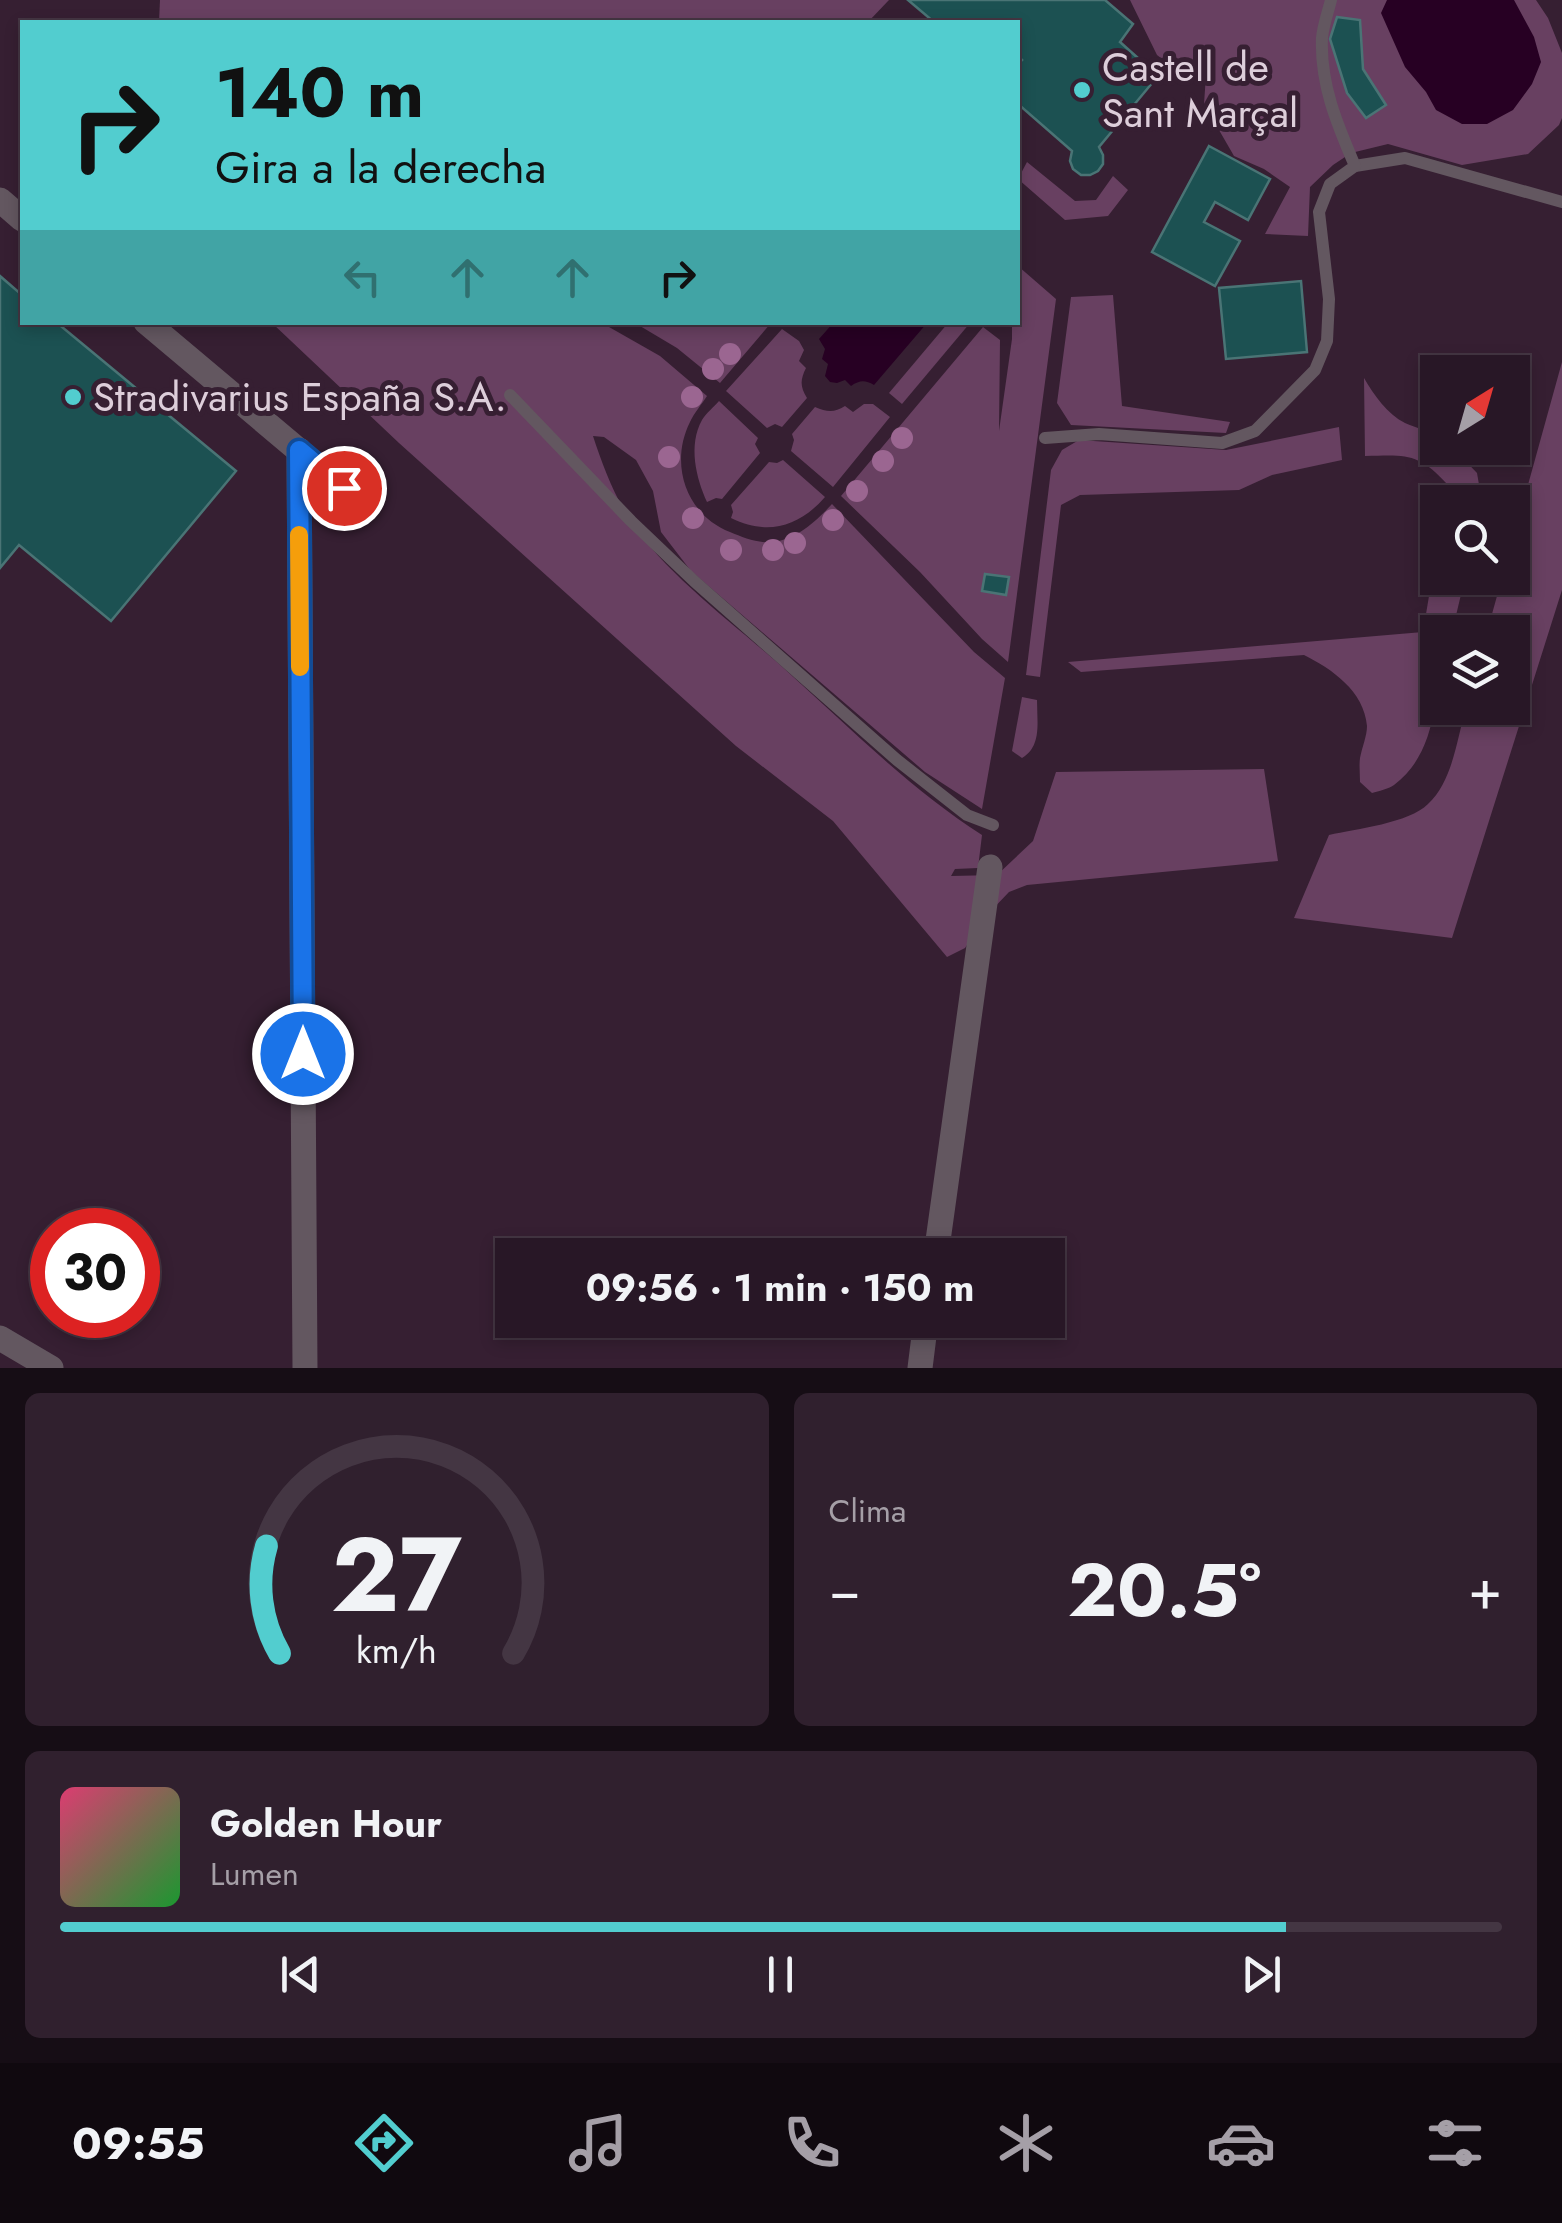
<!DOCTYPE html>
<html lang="es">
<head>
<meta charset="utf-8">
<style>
	body { margin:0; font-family:Jost,sans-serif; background:#30202e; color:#f1f3f6; height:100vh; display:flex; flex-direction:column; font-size:38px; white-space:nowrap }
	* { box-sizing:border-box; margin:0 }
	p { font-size:32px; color:#a59fa7 }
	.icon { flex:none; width:55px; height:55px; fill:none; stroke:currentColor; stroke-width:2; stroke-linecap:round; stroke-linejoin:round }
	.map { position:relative; height:1368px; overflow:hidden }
	.details { display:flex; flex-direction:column; gap:25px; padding:25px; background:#160d15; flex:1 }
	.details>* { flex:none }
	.hud { position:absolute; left:20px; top:20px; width:1000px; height:305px; border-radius:0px; box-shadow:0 5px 15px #0003,0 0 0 2px #443643; background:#52cdcf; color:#111; overflow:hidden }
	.needle { width:65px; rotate:37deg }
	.buttons { position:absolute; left:1420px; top:355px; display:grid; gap:20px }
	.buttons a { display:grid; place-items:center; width:110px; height:110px; border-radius:0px; background:#281726; box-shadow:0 5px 15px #0003,0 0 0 2px #443643; font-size:50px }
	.speed { position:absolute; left:30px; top:1208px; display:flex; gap:20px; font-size:50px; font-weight:700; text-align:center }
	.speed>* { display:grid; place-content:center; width:130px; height:130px; border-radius:50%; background:#281726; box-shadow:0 5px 15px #0003,0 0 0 2px #443643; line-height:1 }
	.speed .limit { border:15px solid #d22; background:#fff; color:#111 }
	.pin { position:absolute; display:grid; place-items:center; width:85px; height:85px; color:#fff; margin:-42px; border:5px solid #fff; border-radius:50%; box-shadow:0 2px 10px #0007 }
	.me { position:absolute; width:110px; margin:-55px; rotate:0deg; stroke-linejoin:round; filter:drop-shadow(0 0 8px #0008) }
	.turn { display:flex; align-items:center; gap:35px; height:210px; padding:0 30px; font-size:45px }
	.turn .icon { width:130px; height:130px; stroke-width:2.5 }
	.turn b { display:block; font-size:70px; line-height:85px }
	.lanes { display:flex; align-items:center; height:95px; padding:0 30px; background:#0003; justify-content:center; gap:50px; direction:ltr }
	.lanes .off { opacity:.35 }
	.big { font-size:75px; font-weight:700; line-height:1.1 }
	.details .widget { flex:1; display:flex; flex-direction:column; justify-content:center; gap:15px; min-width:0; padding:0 35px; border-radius:15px; background:#30202e }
	.details .dial { align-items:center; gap:0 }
	.dial svg { height:260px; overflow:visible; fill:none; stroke:#443643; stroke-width:7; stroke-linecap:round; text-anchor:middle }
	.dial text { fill:#f1f3f6; stroke:none }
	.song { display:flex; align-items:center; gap:30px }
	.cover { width:120px; height:120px; border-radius:15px; background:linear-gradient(135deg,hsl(340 70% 55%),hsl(130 70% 35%)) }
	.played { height:10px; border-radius:5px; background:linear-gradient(90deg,#52cdcf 85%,#443643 85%) }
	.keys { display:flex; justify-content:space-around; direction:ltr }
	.heat { display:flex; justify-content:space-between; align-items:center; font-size:55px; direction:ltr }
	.details .tiles { flex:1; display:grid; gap:25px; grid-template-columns:1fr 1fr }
	.widget:last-child { grid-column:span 2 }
	.trip { position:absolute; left:495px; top:1238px; width:570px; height:100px; border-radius:0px; background:#281726; box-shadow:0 5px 15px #0003,0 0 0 2px #443643; font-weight:700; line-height:100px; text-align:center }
	.tab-bar { display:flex; height:160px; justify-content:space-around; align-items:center; background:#10090f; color:#a59fa7 }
	.tab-bar .icon { width:70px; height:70px }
	.tab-bar .active { color:#52cdcf }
	.tab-bar b { font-size:45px; color:#f1f3f6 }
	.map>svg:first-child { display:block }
	.green { fill:#684061 }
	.water { fill:#270023 }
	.building { fill:#1c5152; stroke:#4a7475; stroke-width:2.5 }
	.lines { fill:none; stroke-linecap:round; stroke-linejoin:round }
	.service { stroke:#635760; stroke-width:12 }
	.minor { stroke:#635760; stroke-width:25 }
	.tree { fill:#9b6691 }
	.route-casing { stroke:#114b97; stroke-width:25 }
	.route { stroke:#1a73e8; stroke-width:18 }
	.slow { stroke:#f59e0b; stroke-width:18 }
	.poi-dot { fill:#52cdcf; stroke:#361f32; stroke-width:4 }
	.labels { text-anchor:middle; stroke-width:10; stroke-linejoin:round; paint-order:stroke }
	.poi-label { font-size:40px; fill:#ddceda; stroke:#361f32; text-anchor:start }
</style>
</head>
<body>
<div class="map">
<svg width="1562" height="1368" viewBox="0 0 1562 1368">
	<rect width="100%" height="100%" fill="#361f32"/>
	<g class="green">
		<path d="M160,0H889L868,22H159Z"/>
		<path d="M1130,0H1536L1548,18L1562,53V118L1559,125L1528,154L1462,165L1388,144L1351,153L1333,165L1310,187L1308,236L1265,234L1290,187L1264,169L1234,156L1204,104L1206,75L1197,66L1170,65L1157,55Z"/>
		<path d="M1027,162L1075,201L1096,200L1113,176L1128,190L1108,216L1065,220L1018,179Z"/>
		<path d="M1018,266L1056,299L1008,662L982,639L920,572L841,496L983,327L1000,340L999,431L1012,339V323L1018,322Z"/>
		<path d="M1113,295L1122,406L1230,422L1226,433L1071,425L1057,403L1071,297Z"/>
		<path d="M272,323H602L660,356L707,396C702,404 694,413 690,422C669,464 686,515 730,532C744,538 760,544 775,542C800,537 816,521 832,504L974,652L1005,678L982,809L925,772L691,571L661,532L653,491L636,460L604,437L593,436C602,464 614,495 630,520C665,573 729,620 778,663C844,722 907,787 982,835L978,868L955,869L951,876L997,875L1033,841L1056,772L1264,769L1278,861L1027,885L1009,892L988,914L965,948L947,957L833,821L736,746L399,443Z"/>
		<path d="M635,323H771L720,383L677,348Z"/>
		<path d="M948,323H970L902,404L889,393Z"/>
		<path d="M782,329L799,341L804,350L799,361L806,368C800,380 800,387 807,398L782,427L775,424L767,428L726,391Z"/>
		<path d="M1562,362V590L1452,938L1294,918L1329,835C1356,829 1409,823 1428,804C1453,781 1457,738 1466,708H1512V632H1487L1502,578H1512L1513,539Z"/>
		<path d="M1364,378C1374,395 1387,414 1405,423C1416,428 1427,430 1437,437L1438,448L1455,450L1477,473L1482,502H1445L1448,485C1418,452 1406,455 1365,456Z"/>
		<path d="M719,401L758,438L755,444L760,453L722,499L716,498L707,502C696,478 688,445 702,420C706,413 714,407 719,401Z"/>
		<path d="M864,404H873L890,417L833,487L791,451L794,440L792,434L815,407C827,412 834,413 845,406L853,412Z"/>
		<path d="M1339,427L1342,460L1272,475L1239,490L1080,495L1061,505L1040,677L1026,675L1051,470L1062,450L1079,440L1226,450Z"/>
		<path d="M783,460L825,497C799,527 767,536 731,518L733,512L731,505L769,462L777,463Z"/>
		<path d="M1437,548L1438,578H1465L1452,632H1438C1438,683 1440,751 1394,785C1388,789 1379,791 1372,793L1360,782C1360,774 1359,766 1360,758C1362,747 1367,736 1367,726C1364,691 1332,669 1304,655L1081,672L1068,662L1423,632Z"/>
		<path d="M1022,697L1037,700C1037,722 1042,746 1022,758L1012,751Z"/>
	</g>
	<g class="water">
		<path d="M1387,0H1514L1534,37L1541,62L1532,84L1513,110L1487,124H1462L1436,110L1426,92L1405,67L1381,13Z"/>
		<path d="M834,322H927V323L874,385C865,380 860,380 851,386L845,380L837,383L830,382L825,376L828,364L822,359L825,349L819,339Z"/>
	</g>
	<g class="building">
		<path d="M908,0H1105L1133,24L1120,42L1158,76L1099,147L1103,155V164L1098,171L1090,175H1081L1073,169L1070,161L1072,151L1018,104V64L1022,60L1018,56V22H934Z"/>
		<path d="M1337,17L1360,20L1363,69L1386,105L1366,118L1347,93L1330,39Z"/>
		<path d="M1209,146L1270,179L1248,220L1215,202L1204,222L1240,241L1215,286L1152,252Z"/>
		<path d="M0,276L22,295V322H56L236,471L111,621L19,545L0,568Z"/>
		<path d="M1301,281L1307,352L1226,359L1219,288Z"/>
		<path d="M985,574L1009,577L1006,595L982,591Z"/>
	</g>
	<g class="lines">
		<g class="service">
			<path d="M1355,166L1405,158L1562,202"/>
			<path d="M510,395L631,521L694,581L897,760L967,815L993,825"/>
			<path d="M1045,438L1099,434L1222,443L1255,431L1315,370L1327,341L1329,299L1319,212L1330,184L1355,166C1337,124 1320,84 1322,38C1323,26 1328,12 1331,0"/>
		</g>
		<g class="minor">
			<path d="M0,200L22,219"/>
			<path d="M146,322L366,507"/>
			<path d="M299,450L305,1368"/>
			<path d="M936,1255L990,867"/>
			<path d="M0,1338L51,1368"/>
			<path d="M920,1368L926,1320"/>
		</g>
	</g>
	<g class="tree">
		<circle cx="730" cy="354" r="11"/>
		<circle cx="713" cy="369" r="11"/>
		<circle cx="692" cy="397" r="11"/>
		<circle cx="902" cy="438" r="11"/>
		<circle cx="669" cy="457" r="11"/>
		<circle cx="883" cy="461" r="11"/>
		<circle cx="857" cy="491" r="11"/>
		<circle cx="693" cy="518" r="11"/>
		<circle cx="833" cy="520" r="11"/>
		<circle cx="795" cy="543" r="11"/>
		<circle cx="731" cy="550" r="11"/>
		<circle cx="773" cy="550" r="11"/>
	</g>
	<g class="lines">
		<defs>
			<path id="route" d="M303,1054L299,450L344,488"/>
		</defs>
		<use href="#route" class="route-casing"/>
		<use href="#route" class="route"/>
		<path class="slow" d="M299,535L300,667"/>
	</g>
	<g class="poi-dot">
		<circle cx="1082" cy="90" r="10"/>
		<circle cx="73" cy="397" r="10"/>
	</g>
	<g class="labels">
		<g class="poi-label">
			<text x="1102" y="81">Castell de<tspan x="1102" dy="46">Sant Marçal</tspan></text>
			<text x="93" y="411">Stradivarius España S.A.</text>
		</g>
	</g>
</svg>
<div class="buttons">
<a><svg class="needle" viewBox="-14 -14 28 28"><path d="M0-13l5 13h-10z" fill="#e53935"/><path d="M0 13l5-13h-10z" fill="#a59fa7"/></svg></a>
<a><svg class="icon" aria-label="search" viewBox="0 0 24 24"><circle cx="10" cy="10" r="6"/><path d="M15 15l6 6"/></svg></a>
<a><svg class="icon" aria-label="layers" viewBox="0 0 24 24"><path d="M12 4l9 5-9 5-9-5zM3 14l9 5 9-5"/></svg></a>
</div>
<div class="speed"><div class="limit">30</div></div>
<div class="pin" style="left:344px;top:488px;background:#d93025"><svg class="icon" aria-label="arrive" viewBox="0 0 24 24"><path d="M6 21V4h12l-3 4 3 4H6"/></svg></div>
<svg class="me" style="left:303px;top:1054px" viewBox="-20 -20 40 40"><circle r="17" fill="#1a73e8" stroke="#fff" stroke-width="3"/><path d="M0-11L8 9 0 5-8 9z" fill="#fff"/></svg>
<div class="trip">09:56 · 1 min · 150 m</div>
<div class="hud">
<div class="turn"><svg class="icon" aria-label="right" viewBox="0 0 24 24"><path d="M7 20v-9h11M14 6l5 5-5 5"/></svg><div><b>140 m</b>Gira a la derecha</div></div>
<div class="lanes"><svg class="icon off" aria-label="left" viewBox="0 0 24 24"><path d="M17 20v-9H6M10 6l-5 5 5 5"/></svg><svg class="icon off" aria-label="ahead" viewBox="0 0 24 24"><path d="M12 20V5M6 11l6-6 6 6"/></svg><svg class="icon off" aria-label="ahead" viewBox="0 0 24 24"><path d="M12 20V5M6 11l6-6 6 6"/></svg><svg class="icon" aria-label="right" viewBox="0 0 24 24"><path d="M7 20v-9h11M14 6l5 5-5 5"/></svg></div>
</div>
</div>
<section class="details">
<div class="tiles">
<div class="widget dial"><svg viewBox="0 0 100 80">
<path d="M14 69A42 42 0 1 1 86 69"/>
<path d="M14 69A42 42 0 0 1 10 36" stroke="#52cdcf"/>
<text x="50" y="56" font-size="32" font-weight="700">27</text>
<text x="50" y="72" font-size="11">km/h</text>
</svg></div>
<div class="widget"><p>Clima</p>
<div class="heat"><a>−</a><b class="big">20.5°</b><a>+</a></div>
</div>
<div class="widget">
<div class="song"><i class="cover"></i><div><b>Golden Hour</b><p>Lumen</p></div></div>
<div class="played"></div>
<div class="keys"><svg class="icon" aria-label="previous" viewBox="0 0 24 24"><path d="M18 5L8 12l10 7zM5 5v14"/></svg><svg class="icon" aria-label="pause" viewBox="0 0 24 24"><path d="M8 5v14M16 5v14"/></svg><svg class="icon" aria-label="next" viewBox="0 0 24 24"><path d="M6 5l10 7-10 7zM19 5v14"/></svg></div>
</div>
</div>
</section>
<nav class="tab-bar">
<b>09:55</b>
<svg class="icon active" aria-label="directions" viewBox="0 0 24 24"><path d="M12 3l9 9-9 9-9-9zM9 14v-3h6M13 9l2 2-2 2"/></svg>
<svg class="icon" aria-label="music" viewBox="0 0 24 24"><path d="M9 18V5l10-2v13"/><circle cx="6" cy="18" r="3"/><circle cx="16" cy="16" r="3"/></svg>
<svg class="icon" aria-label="phone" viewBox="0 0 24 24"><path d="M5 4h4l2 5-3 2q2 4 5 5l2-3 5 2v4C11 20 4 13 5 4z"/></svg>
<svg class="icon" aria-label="climate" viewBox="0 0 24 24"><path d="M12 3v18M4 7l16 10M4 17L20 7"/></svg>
<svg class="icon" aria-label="car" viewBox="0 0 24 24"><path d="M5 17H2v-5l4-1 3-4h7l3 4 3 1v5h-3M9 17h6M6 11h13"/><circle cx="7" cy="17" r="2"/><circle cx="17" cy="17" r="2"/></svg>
<svg class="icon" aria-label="filters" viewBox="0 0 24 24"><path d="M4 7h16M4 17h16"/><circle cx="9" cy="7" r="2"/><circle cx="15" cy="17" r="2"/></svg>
</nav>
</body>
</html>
